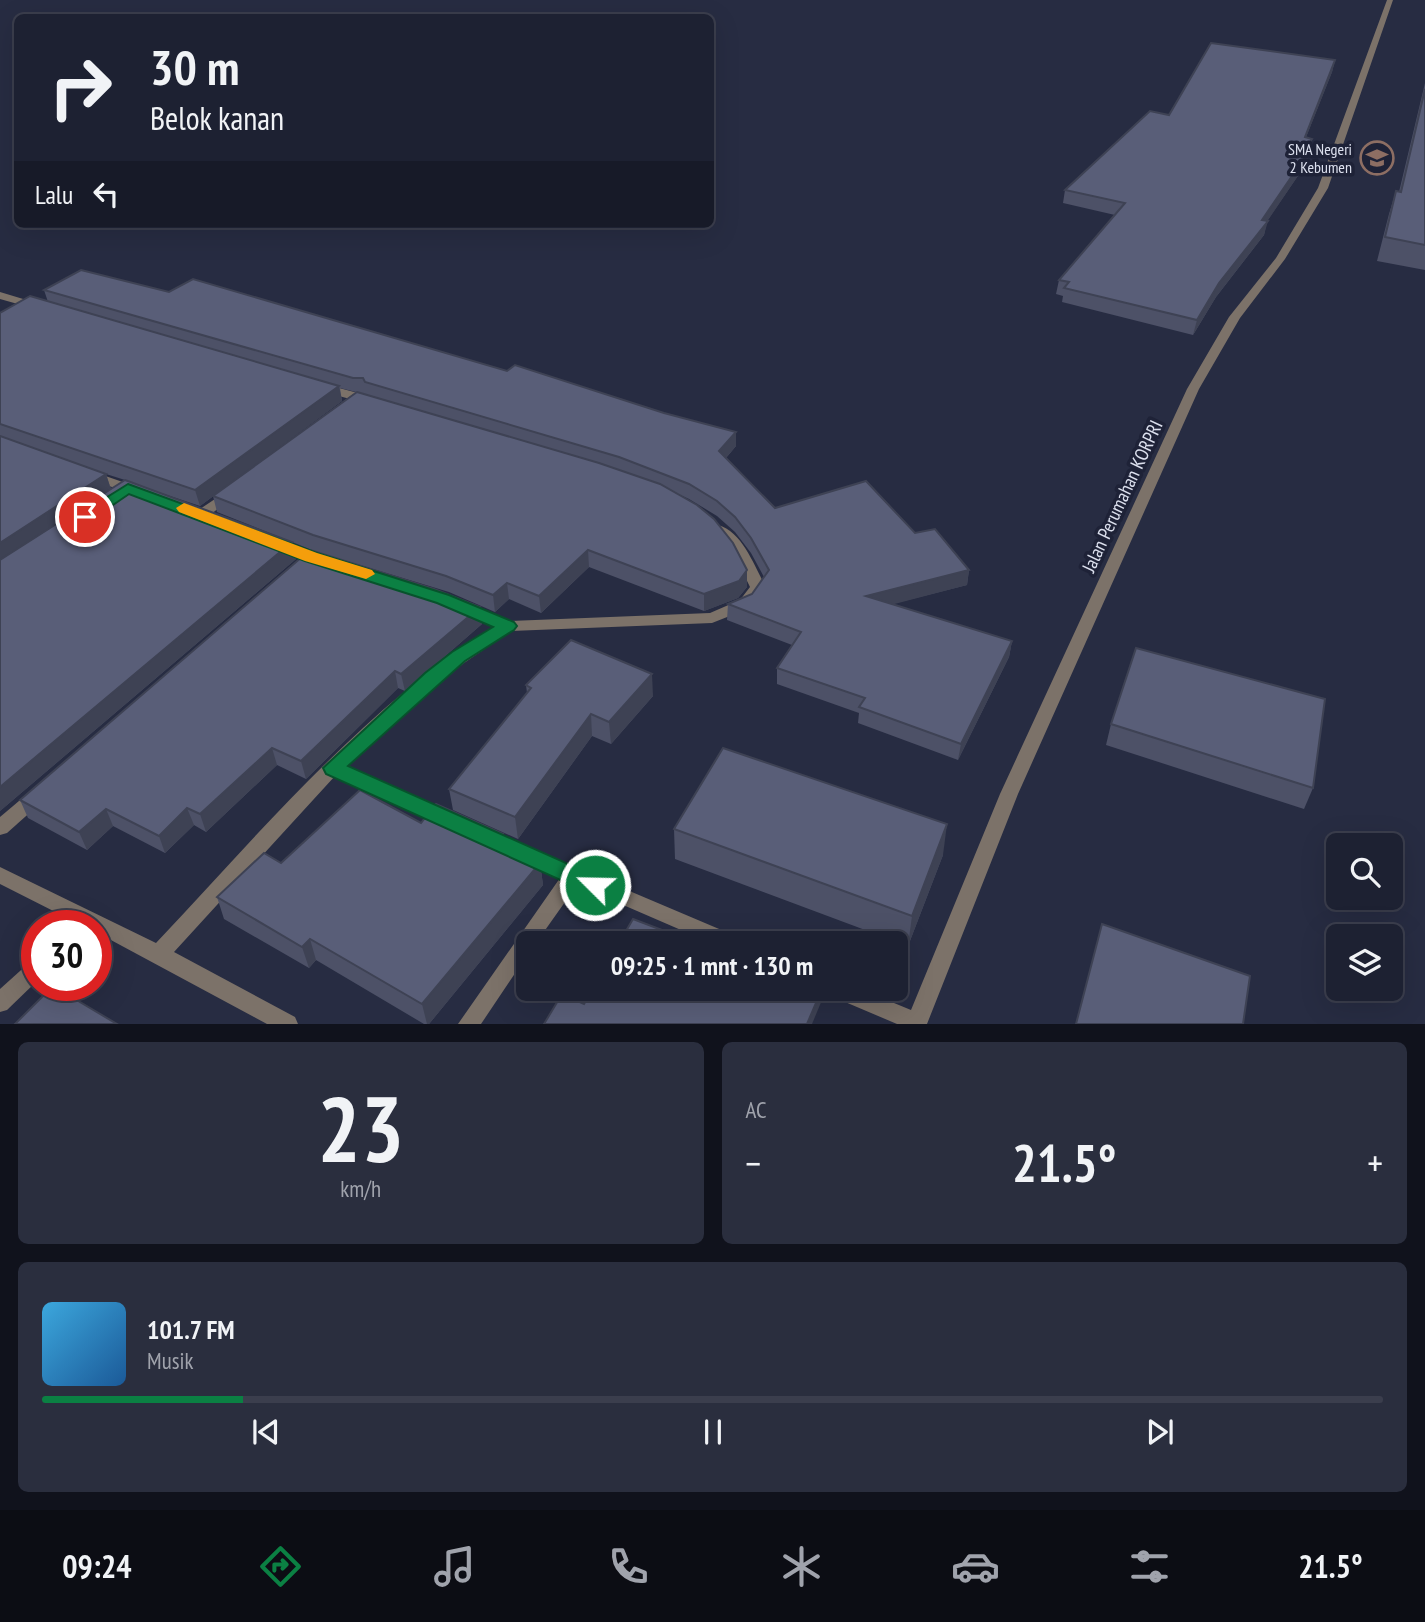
<!DOCTYPE html>
<html lang="id">
<head>
<meta charset="utf-8">
<style>
	body { margin:0; font-family:"PT Sans Narrow",sans-serif; background:#2a2e3e; color:#f1f3f6; height:100vh; display:flex; flex-direction:column; font-size:26px; white-space:nowrap }
	* { box-sizing:border-box; margin:0 }
	p { font-size:23px; color:#a0a3ac }
	.icon { flex:none; width:38px; height:38px; fill:none; stroke:currentColor; stroke-width:2; stroke-linecap:round; stroke-linejoin:round }
	.map { position:relative; height:1024px; overflow:hidden }
	.panel { display:flex; flex-direction:column; gap:18px; padding:18px; background:#10121c; flex:1 }
	.panel>* { flex:none }
	.hud { position:absolute; left:14px; top:14px; width:700px; height:214px; border-radius:10px; box-shadow:0 7px 28px #0002,0 0 0 2px #3b3e4d; background:#1d2132; color:#f1f3f6; overflow:hidden }
	.tools { position:absolute; left:1326px; top:833px; display:grid; gap:14px }
	.tools a { display:grid; place-items:center; width:77px; height:77px; border-radius:10px; background:#1d2132; box-shadow:0 7px 28px #0002,0 0 0 2px #3b3e4d; font-size:35px }
	.speed { position:absolute; left:21px; top:910px; display:flex; gap:14px; font-size:35px; font-weight:700; text-align:center }
	.speed>* { display:grid; place-content:center; width:91px; height:91px; border-radius:50%; background:#1d2132; box-shadow:0 7px 28px #0002,0 0 0 2px #3b3e4d; line-height:1 }
	.speed .limit { border:10px solid #d22; background:#fff; color:#111 }
	.pin { position:absolute; display:grid; place-items:center; width:60px; height:60px; color:#fff; margin:-30px; border:4px solid #fff; border-radius:50%; box-shadow:0 2px 7px #0007 }
	.me { position:absolute; width:77px; margin:-38px; rotate:293deg; stroke-linejoin:round; filter:drop-shadow(0 0 5px #0008) }
	.turn { display:flex; align-items:center; gap:24px; height:147px; padding:0 21px; font-size:32px }
	.turn .icon { width:91px; height:91px; stroke-width:2.5 }
	.turn b { display:block; font-size:49px; line-height:60px }
	.then { display:flex; align-items:center; height:66px; padding:0 21px; background:#0003; gap:14px; font-size:26px }
	.big { font-size:52px; font-weight:700; line-height:1.1 }
	.panel .widget { flex:1; display:flex; flex-direction:column; justify-content:center; gap:10px; min-width:0; padding:0 24px; border-radius:10px; background:#2a2e3e }
	.panel .dial { align-items:center; gap:0 }
	.dial b { font-size:91px; line-height:1 }
	.song { display:flex; align-items:center; gap:21px }
	.cover { width:84px; height:84px; border-radius:10px; background:linear-gradient(135deg,hsl(200 70% 55%),hsl(210 70% 35%)) }
	.played { height:7px; border-radius:4px; background:linear-gradient(90deg,#0b8043 15%,#3b3e4d 15%) }
	.keys { display:flex; justify-content:space-around; direction:ltr }
	.heat { display:flex; justify-content:space-between; align-items:center; font-size:38px; direction:ltr }
	.panel .tiles { flex:1; display:grid; gap:18px; grid-template-columns:1fr 1fr }
	.widget:last-child { grid-column:span 2 }
	.trip { position:absolute; left:516px; top:931px; width:392px; height:70px; border-radius:10px; background:#1d2132; box-shadow:0 7px 28px #0002,0 0 0 2px #3b3e4d; font-weight:700; line-height:70px; text-align:center }
	.tabs { display:flex; height:112px; justify-content:space-around; align-items:center; background:#0c0d14; color:#a0a3ac }
	.tabs .icon { width:49px; height:49px }
	.tabs .active { color:#0b8043 }
	.tabs b { font-size:32px; color:#f1f3f6 }
	.map>svg:first-child { display:block }
	.lines { fill:none; stroke-linecap:round; stroke-linejoin:round }
	.minor { fill:#7c7269; fill-rule:evenodd }
	.wall { fill:#4d5167; fill-rule:evenodd }
	.shaded-wall { fill:#3e4254 }
	.building { fill:#595e78; stroke:#3e4254; stroke-width:2 }
	.route { fill:#0b8043; stroke:#07532c; stroke-width:2 }
	.slow { fill:#f59e0b }
	.labels { text-anchor:middle; stroke-width:7; stroke-linejoin:round; paint-order:stroke }
	.far-poi-label { font-size:16px; fill:#dce0ee; stroke:#1e2237; text-anchor:end }
	.street-label { font-size:19px; fill:#dce0ee; stroke:#1e2237 }
</style>
</head>
<body>
<div class="map">
<svg width="1425" height="1024" viewBox="0 0 1425 1024">
	<rect width="100%" height="100%" fill="#272c42"/>
	<g class="lines">
		<g class="minor">
			<path d="M1387,0H1393L1328,188L1285,259L1240,318L1199,389L1018,794L927,1024H897L831,996L828,989H860L911,1010L1000,794L1187,389L1229,317L1276,258L1318,188Z"/>
			<path d="M0,292L43,305L45,307L39,310L0,299Z"/>
			<path d="M324,384L373,397L375,400L369,404L320,391L318,388Z"/>
			<path d="M91,471L140,488L142,491L135,495L86,478L84,475L86,472Z"/>
			<path d="M230,489L237,493L235,496L207,517H197L195,514L197,511Z"/>
			<path d="M718,525C743,532 754,566 766,587L750,608L712,623L511,631L464,663L417,700L345,766L453,815L456,820L453,825L447,827L441,825L335,776L174,952L295,1017L298,1024H267L96,932V926H83L0,884V867L156,943C237,857 314,767 404,692C433,668 464,647 496,627L459,611L456,607L459,603H469L510,621L710,613L740,600L750,587L731,548L711,529Z"/>
			<path d="M278,540L327,557L329,560L322,565L273,547L271,544L273,541Z"/>
			<path d="M38,788L44,790L47,795L44,800L7,833L0,835V817L32,790Z"/>
			<path d="M488,831L738,937L741,943H711L577,885L536,943H528V954L481,1024H458L560,878L481,843L479,838L481,833Z"/>
			<path d="M37,959V981L7,1010L0,1012V989L30,962Z"/>
		</g>
	</g>
	<g class="wall">
		<path d="M1335,60L1332,72L1306,137L1309,151L1306,164L1267,221L1264,235L1216,297L1193,335L1062,302L1063,296L1056,294L1059,280L1115,215L1063,203L1065,190Z"/>
		<path d="M1425,83V270L1377,261L1389,214L1396,191L1399,192Z"/>
		<path d="M44,290L169,292L507,371L736,432V446L726,458L775,508L915,533L969,570L967,585L892,604L1012,641L1009,657L958,760L858,723L859,713L777,684V668L792,645L727,620L728,604L752,594L764,577L751,553L735,532L717,516L689,499L678,494L747,587L738,598L704,611L589,567L541,613L509,599L495,612L449,592L317,552L217,512L213,496L356,392L340,388L342,401L200,506L143,487L292,542L296,559L0,811V313L48,302ZM106,474L125,480L111,489Z"/>
		<path d="M480,607L482,624L405,691L398,688L306,779L277,765L206,832L194,825L165,853L113,826L87,850L28,818L20,800Z"/>
		<path d="M526,685L653,696L611,744L592,736L518,839L453,810L449,789L527,693Z"/>
		<path d="M1111,724L1313,788L1304,809L1106,745Z"/>
		<path d="M421,823L505,846L540,863L543,885L429,1024H424L316,960L309,968L224,919L217,897L281,863Z"/>
		<path d="M674,829L943,855L908,946L675,859Z"/>
	</g>
	<g class="shaded-wall">
		<path d="M1335,60L1332,72L1301,150L1305,137Z"/>
		<path d="M1312,139L1309,151L1304,150Z"/>
		<path d="M1309,151L1306,164L1264,226L1268,221L1264,235L1216,297L1193,335L1197,320L1219,283Z"/>
		<path d="M339,386L342,401L200,506L195,490Z"/>
		<path d="M736,432V446L719,466V451Z"/>
		<path d="M106,474L111,490L0,564V543Z"/>
		<path d="M292,542L296,559L0,811V787Z"/>
		<path d="M588,550L589,567L541,613L539,596Z"/>
		<path d="M747,570V587L738,598L704,611V594Z"/>
		<path d="M969,570L967,585L864,612L866,596Z"/>
		<path d="M507,583L509,599L495,612L493,595Z"/>
		<path d="M480,607L482,624L405,691L401,674Z"/>
		<path d="M1012,641L1009,657L958,760L961,744Z"/>
		<path d="M395,671L398,688L306,779L301,761Z"/>
		<path d="M652,674L653,696L611,744L609,722Z"/>
		<path d="M591,714L592,736L518,839L515,817Z"/>
		<path d="M272,748L277,765L206,832L200,814Z"/>
		<path d="M187,808L194,825L165,853L159,836Z"/>
		<path d="M106,809L113,826L87,850L79,832Z"/>
		<path d="M947,824L943,855L908,946L912,916Z"/>
		<path d="M503,834L506,855L497,842Z"/>
		<path d="M540,863L543,885L429,1024H427L422,1004Z"/>
		<path d="M310,939L316,960L309,968L302,947Z"/>
		<path d="M822,989V1000L812,1024H807Z"/>
	</g>
	<g class="building">
		<path d="M1211,43L1335,60L1305,137L1312,139L1304,150L1309,151L1262,220L1268,221L1219,283L1197,320L1064,288L1069,282L1059,280L1125,203L1065,190L1150,111L1169,115Z"/>
		<path d="M1425,89V245L1385,237L1396,191L1401,192Z"/>
		<path d="M81,270L169,292L193,279L507,371L515,365L664,413L736,432L719,451L775,508L866,481L915,533L935,529L969,570L866,596L1012,641L961,744L859,707L865,698L777,668L801,632L728,604L752,594L769,570L751,538L735,517L717,501L689,484L619,457L365,382L363,378H353L44,290Z"/>
		<path d="M30,296L339,386L195,490L0,424V313Z"/>
		<path d="M357,392L599,463L660,484L697,505L714,519L733,543L747,570L739,581L704,594L588,550L539,596L507,583L493,595L446,576L313,535L213,496Z"/>
		<path d="M0,436L106,474L0,543Z"/>
		<path d="M125,480L292,542L0,787V560Z"/>
		<path d="M310,550L434,589L480,607L401,674L395,671L301,761L272,748L200,814L187,808L159,836L106,809L79,832L20,800Z"/>
		<path d="M571,640L652,674L609,722L591,714L515,817L449,789L531,688L526,685Z"/>
		<path d="M1136,648L1325,699L1313,788L1111,724Z"/>
		<path d="M723,748L947,824L912,916L674,829Z"/>
		<path d="M360,790L421,823L436,804L503,834L497,842L540,863L422,1004L310,939L302,947L217,897L264,853L281,863Z"/>
		<path d="M633,919L696,943H619Z"/>
		<path d="M1102,924L1250,976L1243,1024H1076Z"/>
		<path d="M53,986L117,1024H15Z"/>
		<path d="M593,989H822L807,1024H544L562,994L584,1004Z"/>
	</g>
	<path class="route" d="M128,484L317,553L449,595L514,622L517,626L514,630L465,661L348,766L602,879L606,885L602,892L595,894L587,892L326,774L323,768L425,673L452,652L493,627L437,603L305,561L129,494L91,520H80V514Z"/>
	<path class="slow" d="M184,503L317,553L372,570L375,574L366,579L305,561L179,512L176,508Z"/>
	<defs>
		<symbol id="school-ring" viewBox="-11 -11 22 22"><circle r="9.5" fill="#1e2237" stroke="#8d6e63" stroke-width="1.5"/><path d="M0-5L7-2L0 1L-7-2ZM-4 1L0 2.5L4 1V4Q0 6-4 4Z" fill="#8d6e63"/></symbol>
	</defs>
	<g fill-rule="evenodd">
		<use href="#school-ring" x="1358" y="139" width="38" height="38"/>
	</g>
	<g class="labels">
		<g class="far-poi-label">
			<text x="1352" y="155">SMA Negeri<tspan x="1352" dy="18">2 Kebumen</tspan></text>
		</g>
		<g class="street-label">
			<text transform="translate(1122 496) rotate(-65)" y="7">Jalan Perumahan KORPRI</text>
		</g>
	</g>
</svg>
<div class="tools">
<a><svg class="icon" aria-label="search" viewBox="0 0 24 24"><circle cx="10" cy="10" r="6"/><path d="M15 15l6 6"/></svg></a>
<a><svg class="icon" aria-label="layers" viewBox="0 0 24 24"><path d="M12 4l9 5-9 5-9-5zM3 14l9 5 9-5"/></svg></a>
</div>
<div class="speed"><div class="limit">30</div></div>
<div class="pin" style="left:85px;top:517px;background:#d93025"><svg class="icon" aria-label="arrive" viewBox="0 0 24 24"><path d="M6 21V4h12l-3 4 3 4H6"/></svg></div>
<svg class="me" style="left:595px;top:885px" viewBox="-20 -20 40 40"><circle r="17" fill="#0b8043" stroke="#fff" stroke-width="3"/><path d="M0-11L8 9 0 5-8 9z" fill="#fff"/></svg>
<div class="trip">09:25 · 1 mnt · 130 m</div>
<div class="hud">
<div class="turn"><svg class="icon" aria-label="right" viewBox="0 0 24 24"><path d="M7 20v-9h11M14 6l5 5-5 5"/></svg><div><b>30 m</b>Belok kanan</div></div>
<div class="then">Lalu<svg class="icon" aria-label="left" viewBox="0 0 24 24"><path d="M17 20v-9H6M10 6l-5 5 5 5"/></svg></div>
</div>
</div>
<section class="panel">
<div class="tiles">
<div class="widget dial"><b>23</b><p>km/h</p></div>
<div class="widget"><p>AC</p>
<div class="heat"><a>−</a><b class="big">21.5°</b><a>+</a></div>
</div>
<div class="widget">
<div class="song"><i class="cover"></i><div><b>101.7 FM</b><p>Musik</p></div></div>
<div class="played"></div>
<div class="keys"><svg class="icon" aria-label="previous" viewBox="0 0 24 24"><path d="M18 5L8 12l10 7zM5 5v14"/></svg><svg class="icon" aria-label="pause" viewBox="0 0 24 24"><path d="M8 5v14M16 5v14"/></svg><svg class="icon" aria-label="next" viewBox="0 0 24 24"><path d="M6 5l10 7-10 7zM19 5v14"/></svg></div>
</div>
</div>
</section>
<nav class="tabs">
<b>09:24</b>
<svg class="icon active" aria-label="directions" viewBox="0 0 24 24"><path d="M12 3l9 9-9 9-9-9zM9 14v-3h6M13 9l2 2-2 2"/></svg>
<svg class="icon" aria-label="music" viewBox="0 0 24 24"><path d="M9 18V5l10-2v13"/><circle cx="6" cy="18" r="3"/><circle cx="16" cy="16" r="3"/></svg>
<svg class="icon" aria-label="phone" viewBox="0 0 24 24"><path d="M5 4h4l2 5-3 2q2 4 5 5l2-3 5 2v4C11 20 4 13 5 4z"/></svg>
<svg class="icon" aria-label="climate" viewBox="0 0 24 24"><path d="M12 3v18M4 7l16 10M4 17L20 7"/></svg>
<svg class="icon" aria-label="car" viewBox="0 0 24 24"><path d="M5 17H2v-5l4-1 3-4h7l3 4 3 1v5h-3M9 17h6M6 11h13"/><circle cx="7" cy="17" r="2"/><circle cx="17" cy="17" r="2"/></svg>
<svg class="icon" aria-label="filters" viewBox="0 0 24 24"><path d="M4 7h16M4 17h16"/><circle cx="9" cy="7" r="2"/><circle cx="15" cy="17" r="2"/></svg>
<b>21.5°</b>
</nav>
</body>
</html>
